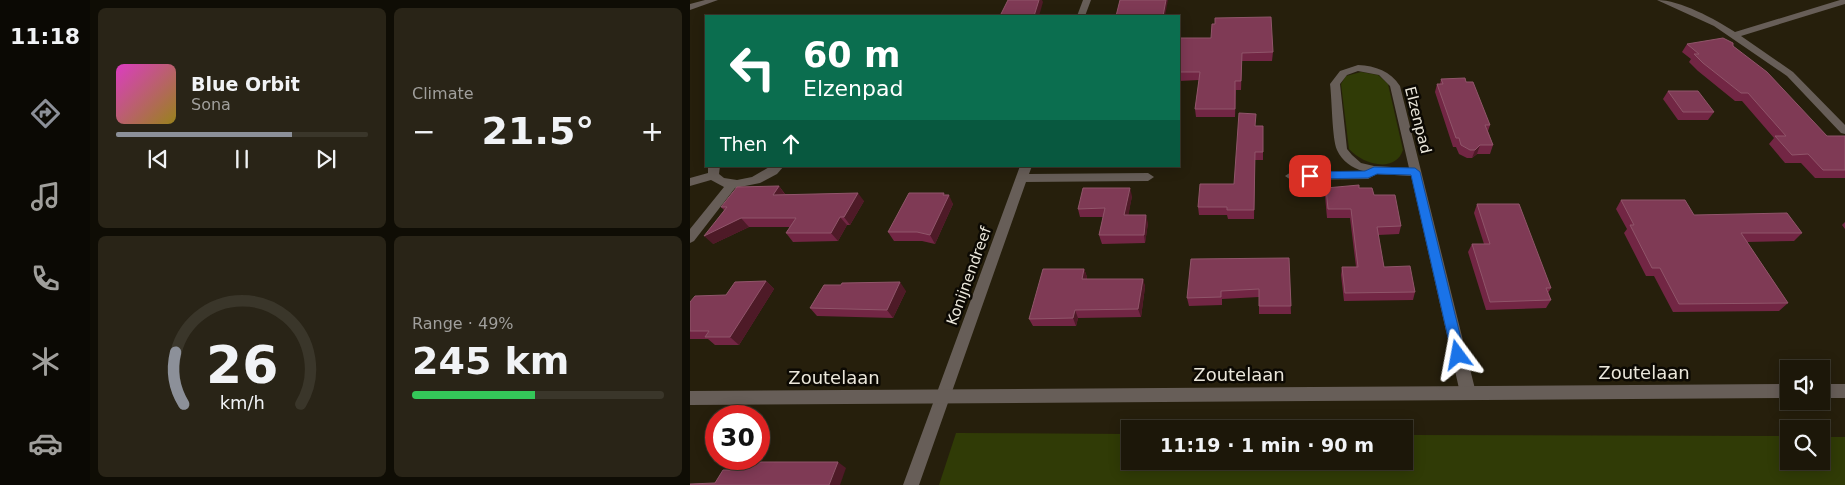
<!DOCTYPE html>
<html lang="en">
<head>
<meta charset="utf-8">
<style>
	body { margin:0; font-family:"DejaVu Sans",sans-serif; background:#292417; color:#f1f3f6; height:100vh; display:flex; flex-direction:column; font-size:19px; white-space:nowrap }
	* { box-sizing:border-box; margin:0 }
	p { font-size:16px; color:#a09f9c }
	.icon { flex:none; width:28px; height:28px; fill:none; stroke:currentColor; stroke-width:2; stroke-linecap:round; stroke-linejoin:round }
	.map { position:relative; flex:1; overflow:hidden }
	.details { display:flex; flex-direction:column; gap:8px; padding:8px; background:#0f0d05; width:600px }
	.details>* { flex:none }
	.banner { position:absolute; left:15px; top:15px; width:475px; height:152px; border-radius:0px; box-shadow:0 2px 12px #0003,0 0 0 1px #3a362a; background:#0b6e4f; color:#fff; overflow:hidden }
	.tools { position:absolute; left:1090px; top:360px; display:grid; gap:10px }
	.tools a { display:grid; place-items:center; width:50px; height:50px; border-radius:0px; background:#1c1709; box-shadow:0 2px 12px #0003,0 0 0 1px #3a362a; font-size:25px }
	.speed { position:absolute; left:15px; top:405px; display:flex; gap:10px; font-size:25px; font-weight:700; text-align:center }
	.speed>* { display:grid; place-content:center; width:65px; height:65px; border-radius:50%; background:#1c1709; box-shadow:0 2px 12px #0003,0 0 0 1px #3a362a; line-height:1 }
	.speed .limit { border:8px solid #d22; background:#fff; color:#111 }
	.pin { position:absolute; display:grid; place-items:center; width:42px; height:42px; color:#fff; margin:-21px; border-radius:10px; box-shadow:0 2px 8px #0006 }
	.me { position:absolute; width:55px; margin:-28px; rotate:347deg; stroke-linejoin:round; filter:drop-shadow(0 0 4px #0008) }
	.turn { display:flex; align-items:center; gap:18px; height:105px; padding:0 15px; font-size:22px }
	.turn .icon { width:65px; height:65px; stroke-width:2.5 }
	.turn b { display:block; font-size:35px; line-height:42px }
	.then { display:flex; align-items:center; height:48px; padding:0 15px; background:#0003; gap:10px; font-size:19px }
	.big { font-size:38px; font-weight:700; line-height:1.1 }
	.details .widget { flex:1; display:flex; flex-direction:column; justify-content:center; gap:8px; min-width:0; padding:0 18px; border-radius:8px; background:#292417 }
	.details .dial { align-items:center; gap:0 }
	.dial svg { height:130px; overflow:visible; fill:none; stroke:#3a362a; stroke-width:7; stroke-linecap:round; text-anchor:middle }
	.dial text { fill:#f1f3f6; stroke:none }
	.song { display:flex; align-items:center; gap:15px }
	.cover { width:60px; height:60px; border-radius:8px; background:linear-gradient(135deg,hsl(310 70% 55%),hsl(50 70% 35%)) }
	.played { height:5px; border-radius:2px; background:linear-gradient(90deg,#8c9099 70%,#3a362a 70%) }
	.keys { display:flex; justify-content:space-around; direction:ltr }
	.heat { display:flex; justify-content:space-between; align-items:center; font-size:28px; direction:ltr }
	.charge { height:8px; border-radius:4px; background:linear-gradient(90deg,#34c759 49%,#3a362a 0) }
	.details .tiles { flex:1; display:grid; gap:8px; grid-template-columns:repeat(2,1fr) }
	.trip { position:absolute; left:431px; top:420px; width:292px; height:50px; border-radius:0px; background:#1c1709; box-shadow:0 2px 12px #0003,0 0 0 1px #3a362a; font-weight:700; line-height:50px; text-align:center }
	main { display:flex; flex:1; min-height:0 }
	.tab-bar { display:flex; flex-direction:column; width:90px; justify-content:space-around; align-items:center; background:#0b0904; color:#a09f9c }
	.tab-bar .icon { width:35px; height:35px }
	.tab-bar .active { color:#8c9099 }
	.tab-bar b { font-size:22px; color:#f1f3f6 }
	.map>svg:first-child { display:block }
	.green { fill:#303b06 }
	.lines { fill:none; stroke-linecap:round; stroke-linejoin:round }
	.minor { fill:#675e58; fill-rule:evenodd }
	.tertiary { fill:#675e58; fill-rule:evenodd }
	.wall { fill:#722644 }
	.shaded-wall { fill:#4e1a27 }
	.building { fill:#7f3a55; stroke:#90556a }
	.route { fill:#1a73e8; stroke:#114b97 }
	.labels { text-anchor:middle; stroke-width:5; stroke-linejoin:round; paint-order:stroke }
	.street-label { font-size:15px; fill:#ebe7db; stroke:#0c0903 }
	.near-street-label { font-size:18px; fill:#ebe7db; stroke:#0c0903 }
</style>
</head>
<body>
<main>
<nav class="tab-bar">
<b>11:18</b>
<svg class="icon active" aria-label="directions" viewBox="0 0 24 24"><path d="M12 3l9 9-9 9-9-9zM9 14v-3h6M13 9l2 2-2 2"/></svg>
<svg class="icon" aria-label="music" viewBox="0 0 24 24"><path d="M9 18V5l10-2v13"/><circle cx="6" cy="18" r="3"/><circle cx="16" cy="16" r="3"/></svg>
<svg class="icon" aria-label="phone" viewBox="0 0 24 24"><path d="M5 4h4l2 5-3 2q2 4 5 5l2-3 5 2v4C11 20 4 13 5 4z"/></svg>
<svg class="icon" aria-label="climate" viewBox="0 0 24 24"><path d="M12 3v18M4 7l16 10M4 17L20 7"/></svg>
<svg class="icon" aria-label="car" viewBox="0 0 24 24"><path d="M5 17H2v-5l4-1 3-4h7l3 4 3 1v5h-3M9 17h6M6 11h13"/><circle cx="7" cy="17" r="2"/><circle cx="17" cy="17" r="2"/></svg>
</nav>
<section class="details">
<div class="tiles">
<div class="widget">
<div class="song"><i class="cover"></i><div><b>Blue Orbit</b><p>Sona</p></div></div>
<div class="played"></div>
<div class="keys"><svg class="icon" aria-label="previous" viewBox="0 0 24 24"><path d="M18 5L8 12l10 7zM5 5v14"/></svg><svg class="icon" aria-label="pause" viewBox="0 0 24 24"><path d="M8 5v14M16 5v14"/></svg><svg class="icon" aria-label="next" viewBox="0 0 24 24"><path d="M6 5l10 7-10 7zM19 5v14"/></svg></div>
</div>
<div class="widget"><p>Climate</p>
<div class="heat"><a>−</a><b class="big">21.5°</b><a>+</a></div>
</div>
<div class="widget dial"><svg viewBox="0 0 100 80">
<path d="M14 69A42 42 0 1 1 86 69"/>
<path d="M14 69A42 42 0 0 1 9 37" stroke="#8c9099"/>
<text x="50" y="56" font-size="32" font-weight="700">26</text>
<text x="50" y="72" font-size="11">km/h</text>
</svg></div>
<div class="widget"><p>Range · 49%</p><b class="big">245 km</b><div class="charge"></div></div>
</div>
</section>
<div class="map">
<svg width="1155" height="485" viewBox="0 0 1155 485">
	<rect width="100%" height="100%" fill="#261f0c"/>
	<g class="green">
		<path d="M671,72L688,75L698,84L713,150C705,174 672,164 659,149L651,84L656,76Z"/>
		<path d="M266,433L440,434V461H715V435L1099,436V461H1131V437H1155V485H249Z"/>
	</g>
	<g class="lines">
		<g class="minor">
			<path d="M15,0H28L0,10V4Z"/>
			<path d="M393,0H401L395,16H387Z"/>
			<path d="M967,0C990,0 1025,19 1045,32L1150,0H1155V4L1051,36L1103,72L1155,125V134L1151,133L1097,76L1024,26Z"/>
			<path d="M668,65C686,66 700,71 710,86L786,393L783,398L778,400L773,398L770,393L721,176L687,174L678,179L601,180L595,176L601,172L673,171C662,168 652,161 647,150C642,139 642,99 640,84L650,71ZM668,71L689,75L700,86L719,168L684,166L671,163L662,155L657,149L650,84L657,75Z"/>
			<path d="M18,166H30L29,174L34,178L47,180L62,177L81,166H94L87,174L70,183L45,188L4,241L0,243V229L34,187L21,180L0,186V178L18,173Z"/>
			<path d="M330,166H342L339,174L458,173L464,177L458,181L336,182L229,485H213Z"/>
		</g>
		<g class="tertiary">
			<path d="M1099,384V398L0,405V391Z"/>
			<rect x="1131" y="384" width="24" height="14"/>
		</g>
	</g>
	<g class="wall">
		<path d="M489,38L583,52L582,61H552L551,90H546L545,117H506L505,109L509,80L489,81Z"/>
		<path d="M997,44L1043,46L1137,136H1155V178H1125L1111,163H1095L1079,144L1084,138L1052,101H1045L1008,71L999,62L1001,59L992,52Z"/>
		<path d="M751,79L776,82L800,125L798,131L803,145L800,154H787L782,158H777L769,154L766,147H763L745,92L747,84H750Z"/>
		<path d="M978,91L1024,112L1018,120H988L973,99Z"/>
		<path d="M566,126H573V160H565L564,219H538L537,215H509L508,207L544,184Z"/>
		<path d="M89,186L95,194L174,201L160,225H157L148,241L103,242L96,233L100,227H59L23,244L34,210L31,207Z"/>
		<path d="M636,188H669L684,195L711,226L709,234L688,235L694,267L725,292L723,300L654,301L651,275L652,267H666L660,218H637L635,196Z"/>
		<path d="M256,195L263,204L245,244L232,241H204L198,232Z"/>
		<path d="M442,196L438,215L458,223L455,243L412,244L409,235L413,217H390L388,209Z"/>
		<path d="M931,200L1004,215L1112,233L1104,241L1057,242L1098,303L1089,311L983,312L964,276H956L934,233L937,229L926,209Z"/>
		<path d="M787,204L861,288L858,293L861,300L856,308L796,310L778,252L782,244H794L784,213Z"/>
		<path d="M1155,222V229L1152,225Z"/>
		<path d="M599,258L601,314H569V297L532,299V305L499,306L497,298Z"/>
		<path d="M394,269L397,277V279H453L455,287L451,317L388,318L386,326H343L339,319Z"/>
		<path d="M76,281L84,289L49,345H25L18,339H0V302L36,295Z"/>
		<path d="M151,285L216,291L203,318L127,316L120,308Z"/>
	</g>
	<g class="shaded-wall">
		<path d="M349,0H352L353,2L349,16H344Z"/>
		<path d="M476,0H478L475,16H473Z"/>
		<path d="M790,145L787,154L782,158L785,150Z"/>
		<path d="M89,186L95,195H83Z"/>
		<path d="M440,188L442,196L437,223L434,215Z"/>
		<path d="M168,193L174,201L160,225L154,217Z"/>
		<path d="M254,193L257,198L259,195L263,204L245,244L240,235Z"/>
		<path d="M456,215L458,223L455,243L454,235Z"/>
		<path d="M150,217L157,225L148,241L141,233Z"/>
		<path d="M51,218L59,227L23,244L14,236Z"/>
		<path d="M394,269L397,277L395,287L392,279Z"/>
		<path d="M453,279L455,287L451,317L448,309Z"/>
		<path d="M76,281L84,289L49,345L40,337Z"/>
		<path d="M210,282L216,291L203,318L197,310Z"/>
		<path d="M385,310L388,318L386,326L383,318Z"/>
		<path d="M148,462L156,468L150,485H139Z"/>
	</g>
	<g class="building">
		<path d="M318,0H349L344,16H310Z"/>
		<path d="M430,0H476L473,16H426Z"/>
		<path d="M581,17L583,52L552,53L551,81H545V109H505L510,72H489V38H521L522,24H525V18Z"/>
		<path d="M1033,38L1043,43V46L1077,72L1137,136H1155V170H1133L1118,154L1102,155L1085,136H1096L1058,93H1051L1013,63L1004,54H1009L997,44Z"/>
		<path d="M775,78L776,82H783L800,125H795L803,145H790L785,150H780L771,145L769,138H766L747,84H753L751,79Z"/>
		<path d="M978,91H1008L1024,112H993Z"/>
		<path d="M549,113L566,114L565,126H573V152H565L564,210H537V207H508L510,184H544Z"/>
		<path d="M669,185V188H682L684,195H705L711,226L687,227L694,267L720,266L725,292L655,293L652,267H668L661,209H638L636,188Z"/>
		<path d="M89,186L83,195L168,193L154,217H150L141,233H96L106,218H51L14,236L37,207H31L47,187Z"/>
		<path d="M393,188H440L434,215H456L454,235H409L415,208L388,209Z"/>
		<path d="M219,193H254L253,195H259L240,235L227,232H198Z"/>
		<path d="M931,200H995L1004,215L1097,213L1112,233H1051L1098,303L989,304L970,268H962L940,225H944Z"/>
		<path d="M787,204H829L861,288H856L861,300L800,302L782,244H800Z"/>
		<path d="M599,258L601,306H569V289L531,291V297L497,298L501,259Z"/>
		<path d="M353,269H394L392,279H453L448,309L385,310L383,318L339,319Z"/>
		<path d="M76,281L40,337H15L19,331H0V302L5,296L36,295L45,282Z"/>
		<path d="M210,282L197,310L120,308L134,285H151L152,283Z"/>
		<path d="M52,462H148L139,485H0V484L25,483L33,470H48Z"/>
	</g>
	<path class="route" d="M684,167L725,168L730,172L775,355L773,359L768,360L764,359L762,355L721,175L687,174L678,178L620,179L615,176L620,172L675,171Z"/>
	<g class="labels">
		<g class="street-label">
			<text transform="translate(728 120) rotate(76)" y="5">Elzenpad</text>
			<text transform="translate(279 276) rotate(-70)" y="5">Konijnendreef</text>
		</g>
		<g class="near-street-label">
			<text x="954" y="379">Zoutelaan</text>
			<text x="549" y="381">Zoutelaan</text>
			<text x="144" y="384">Zoutelaan</text>
		</g>
	</g>
</svg>
<div class="tools">
<a><svg class="icon" aria-label="sound" viewBox="0 0 24 24"><path d="M4 9h4l5-4v14l-5-4H4zM17 9q2 3 0 6"/></svg></a>
<a><svg class="icon" aria-label="search" viewBox="0 0 24 24"><circle cx="10" cy="10" r="6"/><path d="M15 15l6 6"/></svg></a>
</div>
<div class="speed"><div class="limit">30</div></div>
<div class="pin" style="left:620px;top:176px;background:#d93025"><svg class="icon" aria-label="arrive" viewBox="0 0 24 24"><path d="M6 21V4h12l-3 4 3 4H6"/></svg></div>
<svg class="me" style="left:768px;top:355px" viewBox="-20 -20 40 40"><path d="M0-17L14 15 0 8-14 15z" fill="#1a73e8" stroke="#fff" stroke-width="4"/></svg>
<div class="trip">11:19 · 1 min · 90 m</div>
<div class="banner">
<div class="turn"><svg class="icon" aria-label="left" viewBox="0 0 24 24"><path d="M17 20v-9H6M10 6l-5 5 5 5"/></svg><div><b>60 m</b>Elzenpad</div></div>
<div class="then">Then<svg class="icon" aria-label="ahead" viewBox="0 0 24 24"><path d="M12 20V5M6 11l6-6 6 6"/></svg></div>
</div>
</div>
</main>
</body>
</html>
